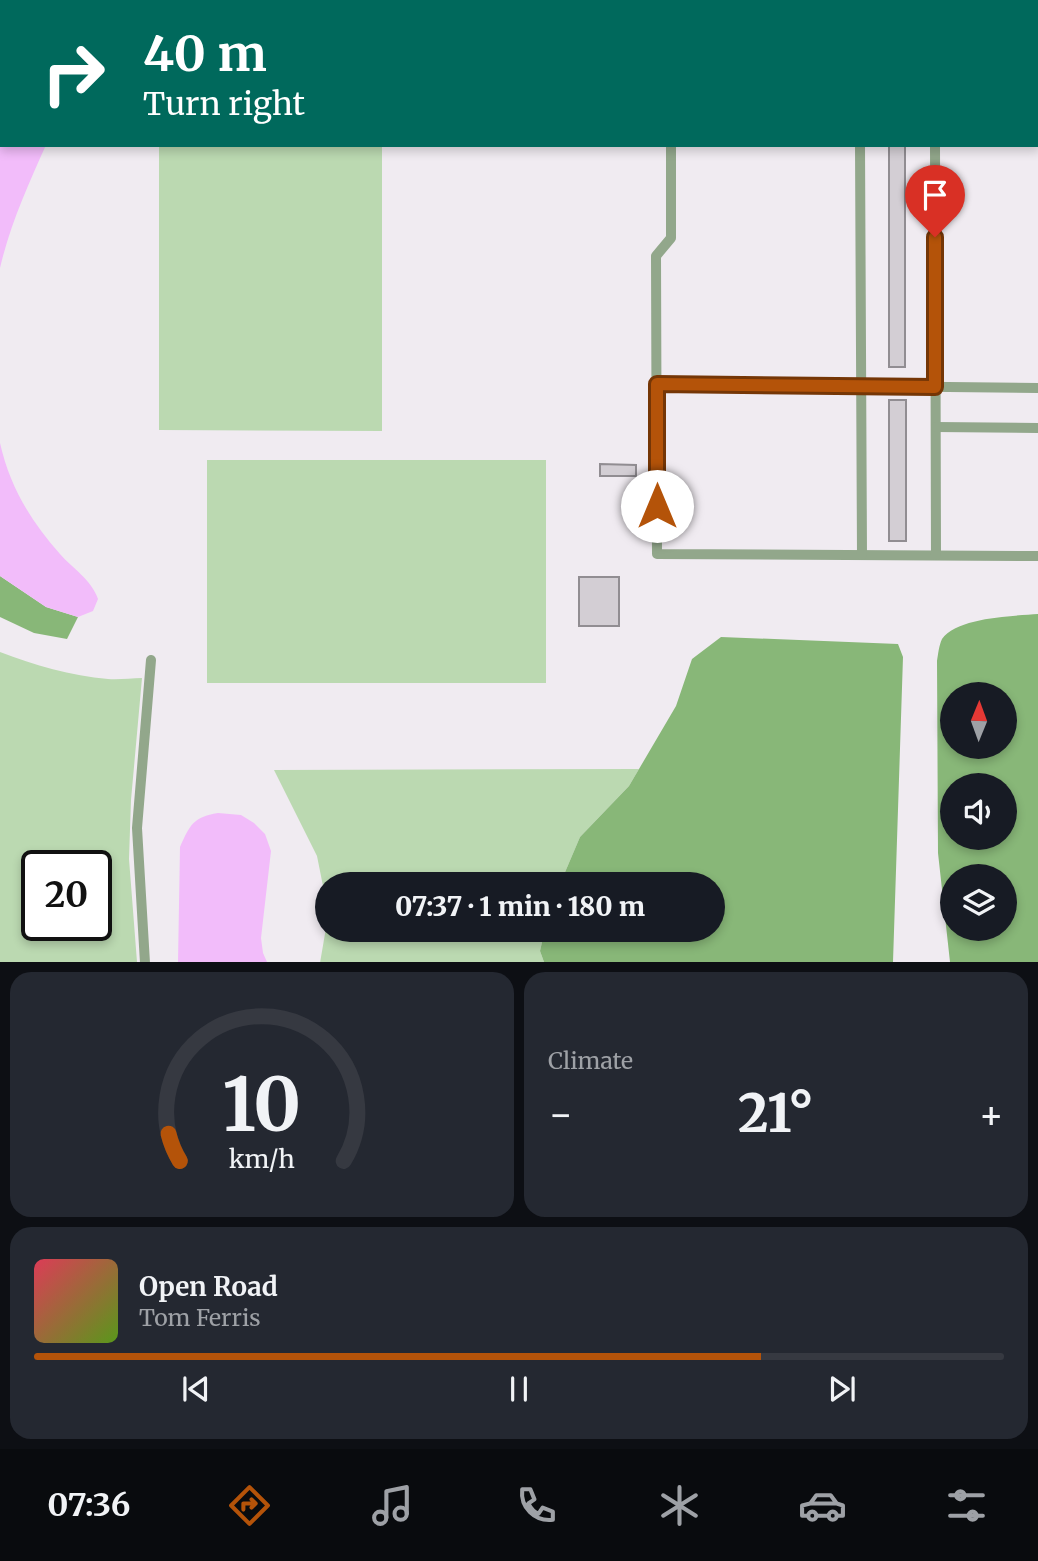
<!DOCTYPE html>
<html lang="en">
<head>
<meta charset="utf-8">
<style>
	body { margin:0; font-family:Merriweather,serif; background:#242831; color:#f1f3f6; height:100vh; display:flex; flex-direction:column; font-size:26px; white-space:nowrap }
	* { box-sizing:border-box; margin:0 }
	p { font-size:23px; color:#9ea1a6 }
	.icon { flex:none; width:38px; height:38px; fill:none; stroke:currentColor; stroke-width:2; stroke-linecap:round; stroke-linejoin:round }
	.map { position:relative; height:962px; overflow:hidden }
	.details { display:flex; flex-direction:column; gap:10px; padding:10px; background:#0d0f14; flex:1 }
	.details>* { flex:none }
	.hud { position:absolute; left:0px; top:0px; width:1040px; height:147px; box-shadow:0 4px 10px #0003; background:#00695c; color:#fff; overflow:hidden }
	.needle { width:46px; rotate:1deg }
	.controls { position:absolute; left:940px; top:682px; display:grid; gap:14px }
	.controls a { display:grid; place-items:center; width:77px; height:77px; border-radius:50%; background:#171b24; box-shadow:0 4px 10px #0003; font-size:35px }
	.speed { position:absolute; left:21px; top:850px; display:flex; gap:14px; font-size:35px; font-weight:700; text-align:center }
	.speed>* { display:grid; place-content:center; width:91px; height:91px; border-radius:50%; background:#171b24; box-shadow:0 4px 10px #0003; line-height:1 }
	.speed .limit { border:4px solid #111; border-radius:10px; background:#fff; color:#111 }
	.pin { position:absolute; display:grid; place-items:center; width:60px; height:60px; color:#fff; margin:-72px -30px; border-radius:50% 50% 50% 0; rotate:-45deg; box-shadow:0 0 7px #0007 }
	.pin .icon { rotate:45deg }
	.me { position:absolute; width:77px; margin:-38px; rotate:0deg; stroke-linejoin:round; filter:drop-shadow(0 0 5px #0008) }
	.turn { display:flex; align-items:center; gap:24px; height:147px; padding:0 28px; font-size:32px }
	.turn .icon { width:91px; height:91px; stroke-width:2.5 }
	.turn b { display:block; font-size:49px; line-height:60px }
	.big { font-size:52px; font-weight:800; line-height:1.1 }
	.details .tile { flex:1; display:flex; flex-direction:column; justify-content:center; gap:10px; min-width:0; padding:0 24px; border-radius:21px; background:#242831 }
	.details .dial { align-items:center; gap:0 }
	.dial svg { height:182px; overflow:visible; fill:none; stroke:#363941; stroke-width:7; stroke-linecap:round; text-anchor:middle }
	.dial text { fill:#f1f3f6; stroke:none }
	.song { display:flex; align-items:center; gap:21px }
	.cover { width:84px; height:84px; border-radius:10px; background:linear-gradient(135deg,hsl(350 70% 55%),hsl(90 70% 35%)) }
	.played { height:7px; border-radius:4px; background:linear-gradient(90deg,#b45309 75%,#363941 75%) }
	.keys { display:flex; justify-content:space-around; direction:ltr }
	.heat { display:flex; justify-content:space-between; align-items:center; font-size:38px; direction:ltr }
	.details .tiles { flex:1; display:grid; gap:10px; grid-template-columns:1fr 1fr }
	.tile:last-child { grid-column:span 2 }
	.trip { position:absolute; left:315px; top:872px; width:410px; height:70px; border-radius:35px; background:#171b24; box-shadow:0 4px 10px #0003; font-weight:800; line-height:70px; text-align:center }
	.dock { display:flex; height:112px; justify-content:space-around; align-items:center; background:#090b0e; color:#9ea1a6 }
	.dock .icon { width:49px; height:49px }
	.dock .selected { color:#b45309 }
	.dock b { font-size:32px; color:#f1f3f6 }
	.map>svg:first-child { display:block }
	.green { fill:#bbd9b1; fill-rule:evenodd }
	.forest { fill:#88b778; fill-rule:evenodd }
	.water { fill:#f2bcfa }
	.building { fill:#d3ced4; stroke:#918d92; stroke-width:2 }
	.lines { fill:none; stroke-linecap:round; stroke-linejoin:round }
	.lane { stroke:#92a78b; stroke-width:10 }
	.route-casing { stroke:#753606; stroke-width:18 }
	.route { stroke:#b45309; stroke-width:12 }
</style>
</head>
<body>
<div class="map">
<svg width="1038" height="963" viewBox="0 0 1038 963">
	<rect width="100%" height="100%" fill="#f0ebf1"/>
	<g class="green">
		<rect x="403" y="0" width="222" height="2"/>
		<path d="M159,145H382V431L159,430Z"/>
		<rect x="207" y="460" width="339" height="223"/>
		<path d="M0,652C34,665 71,676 108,679C119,680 131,678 142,678L131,800L129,859L137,962H0ZM37,866H96V926H37Z"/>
		<path d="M639,769L629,786L580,837L560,884H327V906L317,856L274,770Z"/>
		<path d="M327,922V929H545L540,951L544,962L320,963Z"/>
	</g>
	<g class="forest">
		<path d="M0,576L46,607L78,617L67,639L34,633L0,617Z"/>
		<path d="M1038,614V962H950L938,853L937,661C938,655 939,645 942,639C957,617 1014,616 1038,614ZM952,695H1004V747H952ZM952,786H1004V838H952ZM952,877H1004V929H952Z"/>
		<path d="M721,637L898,644L903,657L893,962H544L540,951L545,929H712V884H560L580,837L629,786L676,706L692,659Z"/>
	</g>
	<g class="water">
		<path d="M0,0H69L72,2H2V145H46C28,185 10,225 0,268Z"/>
		<path d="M0,443C10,487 30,520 60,554C73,569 91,579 98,599L93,611L78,617L46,607L0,576Z"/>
		<path d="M218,813L241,815L254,823L265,834L271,851L261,938L263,953L267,962H178L180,847C190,825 193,817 218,813Z"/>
	</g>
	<g class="building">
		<rect x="889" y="145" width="16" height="222"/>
		<rect x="889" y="400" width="17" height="141"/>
		<path d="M600,464L636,465V476H600Z"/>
		<rect x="579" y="577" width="40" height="49"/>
	</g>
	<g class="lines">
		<g class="lane">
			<path d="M860,0V2"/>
			<path d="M934,0V2"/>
			<path d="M672,2V0"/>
			<path d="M671,145V238L656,256L657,554L1038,556"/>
			<path d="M860,145L862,555"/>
			<path d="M935,145L936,555"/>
			<path d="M657,384L1038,388"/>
			<path d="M936,427L1038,428"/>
			<path d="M145,963L137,828L151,660"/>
		</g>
	</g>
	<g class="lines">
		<defs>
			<path id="route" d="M657,506V384L935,387V237"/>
		</defs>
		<use href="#route" class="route-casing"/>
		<use href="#route" class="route"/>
	</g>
</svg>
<div class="controls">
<a><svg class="needle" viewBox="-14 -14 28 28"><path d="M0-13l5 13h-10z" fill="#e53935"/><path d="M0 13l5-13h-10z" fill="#9ea1a6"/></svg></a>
<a><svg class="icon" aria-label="sound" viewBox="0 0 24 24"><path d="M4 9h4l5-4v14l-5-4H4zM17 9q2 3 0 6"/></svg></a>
<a><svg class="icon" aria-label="layers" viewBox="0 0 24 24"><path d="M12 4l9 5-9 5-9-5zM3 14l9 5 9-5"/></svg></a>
</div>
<div class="speed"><div class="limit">20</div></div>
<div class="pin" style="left:935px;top:237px;background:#d93025"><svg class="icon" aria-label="arrive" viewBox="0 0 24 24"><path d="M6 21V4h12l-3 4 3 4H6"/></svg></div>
<svg class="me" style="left:657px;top:506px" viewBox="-20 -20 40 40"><circle r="19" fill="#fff"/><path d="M0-13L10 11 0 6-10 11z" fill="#b45309"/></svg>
<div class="trip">07:37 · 1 min · 180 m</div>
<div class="hud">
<div class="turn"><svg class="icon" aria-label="right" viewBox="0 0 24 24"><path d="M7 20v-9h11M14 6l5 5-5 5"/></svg><div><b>40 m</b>Turn right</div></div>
</div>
</div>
<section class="details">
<div class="tiles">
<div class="tile dial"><svg viewBox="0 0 100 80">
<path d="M14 69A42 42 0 1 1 86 69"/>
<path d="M14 69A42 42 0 0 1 9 57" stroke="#b45309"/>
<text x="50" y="56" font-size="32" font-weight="700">10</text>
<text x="50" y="72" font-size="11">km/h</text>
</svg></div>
<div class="tile"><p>Climate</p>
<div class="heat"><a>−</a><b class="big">21°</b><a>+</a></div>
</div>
<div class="tile">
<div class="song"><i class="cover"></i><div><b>Open Road</b><p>Tom Ferris</p></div></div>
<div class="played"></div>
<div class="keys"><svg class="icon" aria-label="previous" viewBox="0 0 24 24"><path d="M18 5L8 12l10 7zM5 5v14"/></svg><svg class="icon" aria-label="pause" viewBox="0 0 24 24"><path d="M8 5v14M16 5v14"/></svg><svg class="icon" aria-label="next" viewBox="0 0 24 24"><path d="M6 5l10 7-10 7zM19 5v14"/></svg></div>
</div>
</div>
</section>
<nav class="dock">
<b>07:36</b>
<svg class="icon selected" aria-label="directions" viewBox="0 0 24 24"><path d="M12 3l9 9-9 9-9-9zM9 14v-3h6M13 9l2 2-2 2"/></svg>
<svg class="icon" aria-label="music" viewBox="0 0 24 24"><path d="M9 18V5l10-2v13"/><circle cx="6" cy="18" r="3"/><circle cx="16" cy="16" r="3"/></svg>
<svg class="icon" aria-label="phone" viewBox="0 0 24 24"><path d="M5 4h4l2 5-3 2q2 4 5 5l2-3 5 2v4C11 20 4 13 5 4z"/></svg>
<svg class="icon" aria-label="climate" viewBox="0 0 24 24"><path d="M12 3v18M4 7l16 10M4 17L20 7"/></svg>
<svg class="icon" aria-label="car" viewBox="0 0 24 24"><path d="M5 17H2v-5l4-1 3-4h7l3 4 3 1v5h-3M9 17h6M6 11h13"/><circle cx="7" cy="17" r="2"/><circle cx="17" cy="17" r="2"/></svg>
<svg class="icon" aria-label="filters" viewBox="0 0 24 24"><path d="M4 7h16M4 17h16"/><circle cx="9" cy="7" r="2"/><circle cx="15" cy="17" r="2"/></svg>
</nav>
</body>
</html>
